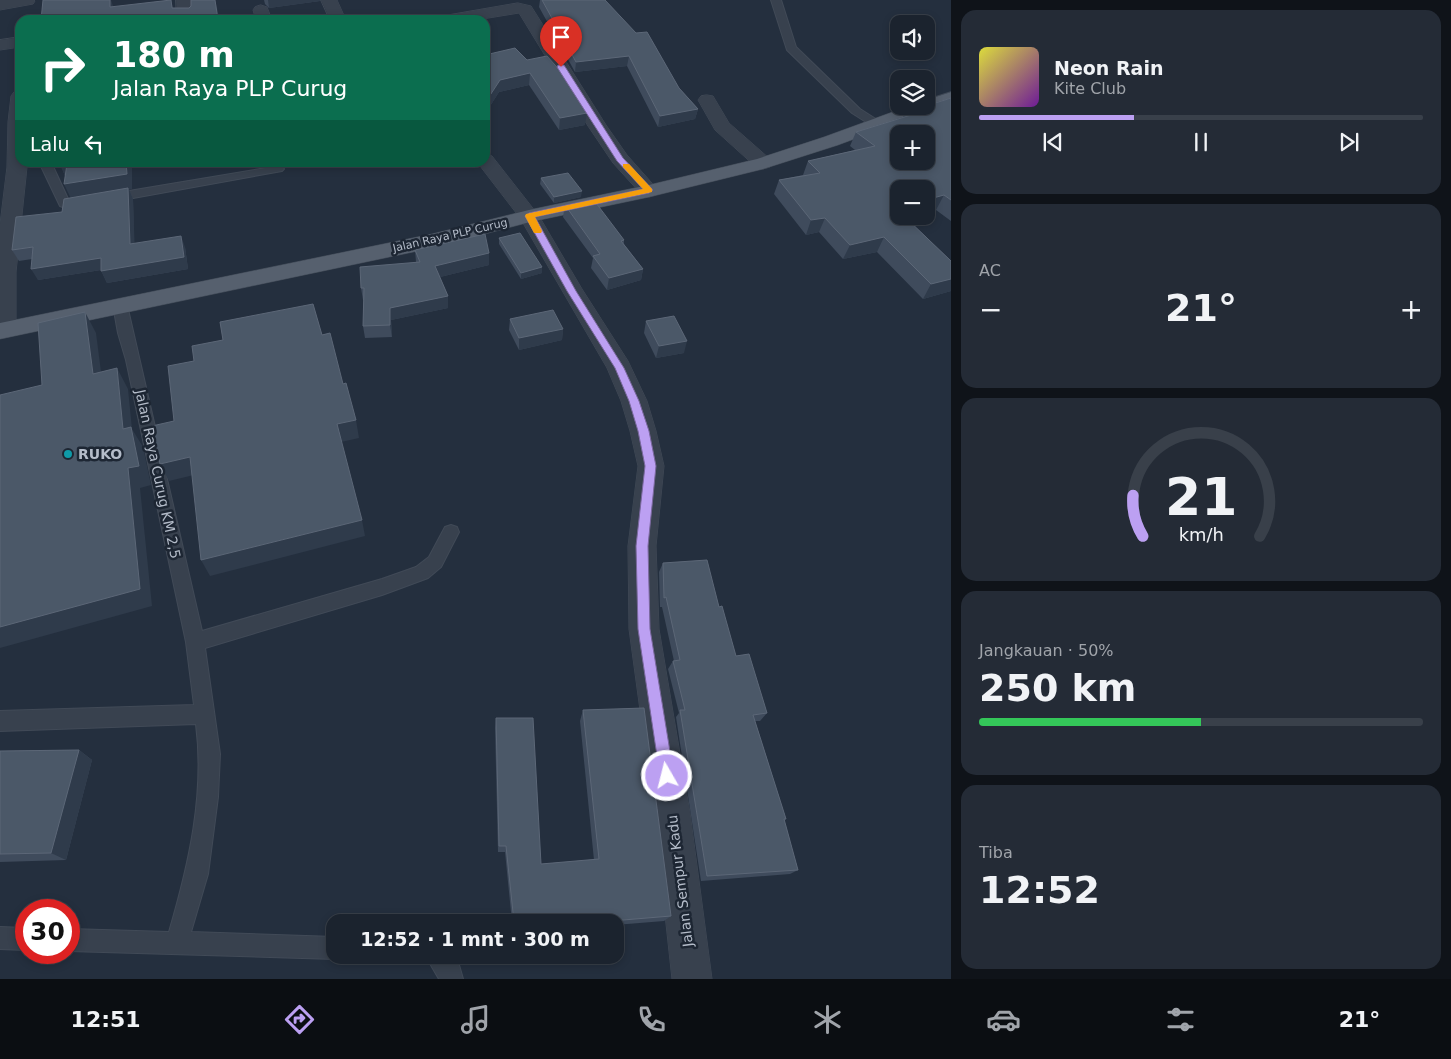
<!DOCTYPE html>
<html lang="id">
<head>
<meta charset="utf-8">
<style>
	body { margin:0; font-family:"DejaVu Sans",sans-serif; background:#242b36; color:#f1f3f6; height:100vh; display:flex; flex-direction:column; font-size:19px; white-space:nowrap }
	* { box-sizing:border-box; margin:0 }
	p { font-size:16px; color:#a0a4aa }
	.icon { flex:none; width:28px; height:28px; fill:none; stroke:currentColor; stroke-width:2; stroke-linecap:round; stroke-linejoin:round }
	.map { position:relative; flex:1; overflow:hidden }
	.drawer { display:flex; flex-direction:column; gap:10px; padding:10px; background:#0f1319; width:500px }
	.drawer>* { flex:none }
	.banner { position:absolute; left:15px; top:15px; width:475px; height:152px; border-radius:15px; box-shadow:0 2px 8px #0003,0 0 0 1px #39404a; background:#0b6e4f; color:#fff; overflow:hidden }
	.controls { position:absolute; left:890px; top:15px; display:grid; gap:10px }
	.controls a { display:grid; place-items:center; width:45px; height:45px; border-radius:10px; background:#1b232e; box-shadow:0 2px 8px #0003,0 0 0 1px #39404a; font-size:25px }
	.speed { position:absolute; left:15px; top:899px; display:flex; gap:10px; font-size:25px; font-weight:700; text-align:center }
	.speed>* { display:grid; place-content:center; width:65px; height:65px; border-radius:50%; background:#1b232e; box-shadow:0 2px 8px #0003,0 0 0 1px #39404a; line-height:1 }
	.speed .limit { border:8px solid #d22; background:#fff; color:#111 }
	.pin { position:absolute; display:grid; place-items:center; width:42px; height:42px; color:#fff; margin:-51px -21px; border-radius:50% 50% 50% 0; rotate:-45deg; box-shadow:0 0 5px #0007 }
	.pin .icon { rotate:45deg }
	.me { position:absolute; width:55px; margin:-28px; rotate:352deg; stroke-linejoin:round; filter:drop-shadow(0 0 4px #0008) }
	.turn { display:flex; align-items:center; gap:18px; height:105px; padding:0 15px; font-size:22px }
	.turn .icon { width:65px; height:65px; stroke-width:2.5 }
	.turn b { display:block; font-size:35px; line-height:42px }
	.then { display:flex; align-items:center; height:48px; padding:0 15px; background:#0003; gap:10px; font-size:19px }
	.big { font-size:38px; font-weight:800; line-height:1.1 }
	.drawer .tile { flex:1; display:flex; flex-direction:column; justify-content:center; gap:8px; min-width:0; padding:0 18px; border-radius:15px; background:#242b36 }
	.drawer .dial { align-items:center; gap:0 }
	.dial svg { height:130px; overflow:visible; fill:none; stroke:#39404a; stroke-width:7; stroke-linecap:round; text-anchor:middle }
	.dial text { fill:#f1f3f6; stroke:none }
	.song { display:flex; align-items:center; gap:15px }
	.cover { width:60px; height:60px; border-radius:8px; background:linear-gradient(135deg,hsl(60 70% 55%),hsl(280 70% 35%)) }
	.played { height:5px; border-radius:2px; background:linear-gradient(90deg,#bca0f2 35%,#39404a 35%) }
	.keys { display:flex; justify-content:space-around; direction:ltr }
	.heat { display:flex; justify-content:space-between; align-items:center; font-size:28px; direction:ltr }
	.charge { height:8px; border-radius:4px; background:linear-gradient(90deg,#34c759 50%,#39404a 0) }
	.trip { position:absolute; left:326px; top:914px; width:298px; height:50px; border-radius:15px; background:#1b232e; box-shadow:0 2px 8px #0003,0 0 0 1px #39404a; font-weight:800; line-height:50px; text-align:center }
	.dock { display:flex; height:80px; justify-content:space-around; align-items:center; background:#0b0e12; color:#a0a4aa }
	.dock .icon { width:35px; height:35px }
	.dock .active { color:#bca0f2 }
	.dock b { font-size:22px; color:#f1f3f6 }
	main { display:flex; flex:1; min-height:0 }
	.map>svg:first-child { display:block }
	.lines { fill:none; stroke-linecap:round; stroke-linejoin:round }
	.service-casing { stroke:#414a57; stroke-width:2 }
	.minor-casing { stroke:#414a57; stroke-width:1 }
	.primary-casing { stroke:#414a57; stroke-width:1 }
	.service { fill:#38414e; fill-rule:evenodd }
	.minor { fill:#38414e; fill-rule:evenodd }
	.primary { fill:#56606e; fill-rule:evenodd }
	.wall { fill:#3f4b5c }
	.shaded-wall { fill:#2f3b4b }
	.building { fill:#4b5868; stroke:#5c6777; fill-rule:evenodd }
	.route { fill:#bca0f2; stroke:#7a689d }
	.slow { fill:#f59e0b }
	.culture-dot { fill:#0f9aa8; stroke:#1d2633; stroke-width:2 }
	.labels { text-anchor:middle; stroke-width:5; stroke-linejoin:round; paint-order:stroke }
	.far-street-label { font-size:11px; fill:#b4bcc9; stroke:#1d2633 }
	.poi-label { font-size:14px; font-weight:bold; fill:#b4bcc9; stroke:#1d2633; text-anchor:start }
	.street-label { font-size:14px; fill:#b4bcc9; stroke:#1d2633 }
</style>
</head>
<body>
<main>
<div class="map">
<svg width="951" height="979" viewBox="0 0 951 979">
	<rect width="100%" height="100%" fill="#242f3e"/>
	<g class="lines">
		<defs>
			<g id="service">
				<path d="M771,0H781L796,47L860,109L882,123L884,125L882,127H874L852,113L787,50Z"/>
				<path d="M39,162H51L69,201L88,200L90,203L88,206L68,209L60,206Z"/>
				<path d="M278,166L282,167L284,169L282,171L111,202L105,198L111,194Z"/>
				<path d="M120,300L125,302L127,305L202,631L382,579L416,567L429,557L445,527L451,525L457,527L459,532L441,567L428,578L382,595L205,648L220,754L218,797L208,874L191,932L335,937V955H344L335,959L69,951V929L169,932C189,864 205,794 196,724L0,731V711L194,705L186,642L126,360L118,333L113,305L115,302Z"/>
				<path d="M0,927L26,928V950L0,949Z"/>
				<path d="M425,955H451L459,965L463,979H439Z"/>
			</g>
			<g id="minor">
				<path d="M0,0H34L35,1L33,4L0,10Z"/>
				<path d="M176,0H192L193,20H177Z"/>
				<path d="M321,0H337L346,20H330Z"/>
				<path d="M518,3L531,6L606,125L627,155L659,191L656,195L649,197L642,195L613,163L588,126L519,13L476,20H440L442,17L448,15Z"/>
				<path d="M261,5L267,7L272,20H256L253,10L255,7Z"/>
				<path d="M20,37V47L0,50V40Z"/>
				<path d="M20,91V162H27V167L16,272V330L12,336L4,338L0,337V224L7,167L8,122L11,96L14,92Z"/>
				<path d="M707,95L713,96L729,123L770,159L773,163L770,167L763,169L756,167L715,130L698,100L701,96Z"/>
				<path d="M485,154L492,156L539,216L582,289L628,361L647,401L656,431L664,466L656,546L659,629L690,813L712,979H672L654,813L629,629L628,546L638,466L630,431L621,401L607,368L520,218L477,162H485Z"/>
			</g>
			<path id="primary" d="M951,92V103L838,145L763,169L649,197L530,222L432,248L0,339V323L432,234L529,210L649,185L757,159L824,137L909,106H926V100Z"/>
		</defs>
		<use href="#service" class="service-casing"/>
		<use href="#minor" class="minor-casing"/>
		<use href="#primary" class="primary-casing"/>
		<use href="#service" class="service"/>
		<use href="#minor" class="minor"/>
		<use href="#primary" class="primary"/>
	</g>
	<g class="wall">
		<path d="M264,0H320V1L269,8L265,4Z"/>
		<path d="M540,0H605L679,88L698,109L695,119L658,127L627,66L575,72L539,7Z"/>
		<path d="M515,48L585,125L559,130L529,85L499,92L485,114V55Z"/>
		<path d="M951,98V221L936,210L926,213V189L906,218L951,261V291L923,299L877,252L843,259L819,232L806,235L774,194L779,180L803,175L808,161L855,150L850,146L856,132L903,117L906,111Z"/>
		<path d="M60,162H129L132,168V189H129L133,199L134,244L185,247L188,269L107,283L101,270L38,280L32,259L19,261L12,250L62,212L71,198L65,176Z"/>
		<path d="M541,178L581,197L554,203L540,184Z"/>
		<path d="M565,205L624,240V244L643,269L641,280L607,290L591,268L593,258L563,217Z"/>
		<path d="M499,238L542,267V273L521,279L499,244Z"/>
		<path d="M415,250L489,253V265L440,277L448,296V308L391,320L392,337L365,338L363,326L364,300H363L361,288L416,262Z"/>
		<path d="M510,319L563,329L562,340L519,350L509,330Z"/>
		<path d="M646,321L684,353L656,358L644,333Z"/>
		<path d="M663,563L719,607L736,656L767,713L760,721H755L786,819L784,820L798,870L790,874L701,881L676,717L679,713L668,669L673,661H674L662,607H660L659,572Z"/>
		<path d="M583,710L671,916L664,921L615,925V922H512L505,852H498L495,728L496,718L541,864L594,860L580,721Z"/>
		<path d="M79,750L92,760L66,860L0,862V751Z"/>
	</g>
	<g class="shaded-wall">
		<path d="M110,0H111L115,12L110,7Z"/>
		<path d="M171,0L175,14L189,16L190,20H168L172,8Z"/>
		<path d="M215,0L218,12L219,20H218Z"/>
		<path d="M268,0H320V1L269,8Z"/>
		<path d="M629,56L627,66L575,72L576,62Z"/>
		<path d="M530,73L529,85L499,92L485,114V103L500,80Z"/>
		<path d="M698,109L695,119L658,127L660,116Z"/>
		<path d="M587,113L585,125L559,130L560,118Z"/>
		<path d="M126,162H129L132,168V189H129L133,199L135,256L71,199L64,184Z"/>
		<path d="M67,164V180L60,165Z"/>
		<path d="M582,191L581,197L554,203V197Z"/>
		<path d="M944,195L936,210L926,213V200Z"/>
		<path d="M896,208H899V216H913L889,223Z"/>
		<path d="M825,218L819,232L806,235L811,220Z"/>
		<path d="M181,236L185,247L188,269L107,283L101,271Z"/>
		<path d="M884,237L877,252L843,259L850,245Z"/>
		<path d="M489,253V265L436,278L435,266Z"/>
		<path d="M101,258L107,269L38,280L31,269Z"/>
		<path d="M542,267V273L521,279V273Z"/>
		<path d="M643,269L641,280L607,290L609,278Z"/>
		<path d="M951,279V291L923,299L931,284Z"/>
		<path d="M448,296V308L391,320L392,337L390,325V308Z"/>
		<path d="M85,312L96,333L104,395L93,374Z"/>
		<path d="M563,329L562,340L519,350V338Z"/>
		<path d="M687,341L684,353L656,358L659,346Z"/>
		<path d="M117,368L128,389L132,429L143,447L151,485L140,488L152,606L0,648V627L123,429Z"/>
		<path d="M356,420L359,438L341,442L337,424Z"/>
		<path d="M190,457L198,474L169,481L160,464Z"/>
		<path d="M362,520L365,536L210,576L201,560Z"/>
		<path d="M79,750L92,760L66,860L51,853Z"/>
	</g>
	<g class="building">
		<path d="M43,0H110V7L171,0L172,8H189L191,6V0H215L218,20H190L189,16L168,20H41Z"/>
		<path d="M542,0H605L636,33L647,32L679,88L698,109L660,116L629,56L576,62Z"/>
		<path d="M515,48L527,60L547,56L562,73L587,113L560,118L530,73L500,80L485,103V70L486,69L485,68V55Z"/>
		<path d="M951,98V200L944,195L926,200V189H899V208H896L899,211V216H904L951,261V279L931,284L884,237L850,245L825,218L811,220L779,180L820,173L808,161L875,146L856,132L911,115L906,111L924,106H926ZM899,134H926V161H899Z"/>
		<path d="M60,162H126L127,174L64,184L67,164L60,165Z"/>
		<path d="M568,173L582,191L554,197L541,178Z"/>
		<path d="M128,188L130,244L181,236L184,257L101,271V258L31,269L33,247L12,250L16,217L62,212L64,199Z"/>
		<path d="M593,199L624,240L621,241L643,269L609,278L593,256L600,254L565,205Z"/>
		<path d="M520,233L542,267L521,273L499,238Z"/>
		<path d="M485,234L489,253L435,266L448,296L390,308V325L363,326L364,288H361L360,267L420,262L415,250Z"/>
		<path d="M313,304L322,335L330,333L343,384L346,383L356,420L337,424L362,520L201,560L190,457L160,464L152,426L174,421L168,366L194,361L192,346L223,340L220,322Z"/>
		<path d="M553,310L563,329L519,338L510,319Z"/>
		<path d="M85,312L93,374L117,368L123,429L131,427L139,466L128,468L140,589L0,627V395L42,385L38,323Z"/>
		<path d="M674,316L687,341L659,346L646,321Z"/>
		<path d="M707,560L719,607L722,606L736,656L749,654L767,713L753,715L786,819H784L798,870L707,876L680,710H685L673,661L680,660L666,597L664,598L663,563Z"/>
		<path d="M644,708L671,916L599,922H514L506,846H499L496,718H533L541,864L599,859L583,710Z"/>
		<path d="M79,750L51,853L0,854V751Z"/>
	</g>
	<path class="route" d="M558,65H564L623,158L653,190L649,193L535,217L576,291L624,368L639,401L649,431L656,466L648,546L650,629L674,776L672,781L667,783L662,781L660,776L638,629L636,546L645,466L638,431L629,401L615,368L567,291L525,216L529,213L643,189L617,161L557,67Z"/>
	<path class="slow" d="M623,164H629L652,189V192L535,217L542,231L541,233H534L525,216L526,214L643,189L623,167Z"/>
	<circle class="culture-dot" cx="68" cy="454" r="5"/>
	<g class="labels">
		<g class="far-street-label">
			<text transform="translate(450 235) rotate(-13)" y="4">Jalan Raya PLP Curug</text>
		</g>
		<g class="poi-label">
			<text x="78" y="459">RUKO</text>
		</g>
		<g class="street-label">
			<text transform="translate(158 474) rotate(78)" y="5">Jalan Raya Curug KM 2,5</text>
			<text transform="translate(680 881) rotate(-97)" y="5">Jalan Sempur Kadu</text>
		</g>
	</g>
</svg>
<div class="controls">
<a><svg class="icon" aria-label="sound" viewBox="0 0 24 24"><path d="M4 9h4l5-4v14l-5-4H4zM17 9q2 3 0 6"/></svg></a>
<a><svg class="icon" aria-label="layers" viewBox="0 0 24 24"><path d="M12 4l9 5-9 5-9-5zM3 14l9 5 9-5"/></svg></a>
<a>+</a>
<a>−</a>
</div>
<div class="speed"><div class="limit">30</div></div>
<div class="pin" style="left:561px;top:67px;background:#d93025"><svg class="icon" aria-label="arrive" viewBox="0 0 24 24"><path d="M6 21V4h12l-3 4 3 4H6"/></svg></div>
<svg class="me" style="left:667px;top:776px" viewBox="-20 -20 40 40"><circle r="17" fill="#bca0f2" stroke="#fff" stroke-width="3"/><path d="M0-11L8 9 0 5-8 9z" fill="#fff"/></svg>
<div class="trip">12:52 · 1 mnt · 300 m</div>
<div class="banner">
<div class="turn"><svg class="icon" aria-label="right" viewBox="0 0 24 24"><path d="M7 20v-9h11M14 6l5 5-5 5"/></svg><div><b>180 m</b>Jalan Raya PLP Curug</div></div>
<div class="then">Lalu<svg class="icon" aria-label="left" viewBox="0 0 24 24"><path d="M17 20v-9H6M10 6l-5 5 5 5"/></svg></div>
</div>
</div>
<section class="drawer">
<div class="tile">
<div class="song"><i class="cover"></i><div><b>Neon Rain</b><p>Kite Club</p></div></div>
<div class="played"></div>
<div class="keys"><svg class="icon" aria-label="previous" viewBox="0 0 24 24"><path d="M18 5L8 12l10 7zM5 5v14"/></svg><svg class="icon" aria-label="pause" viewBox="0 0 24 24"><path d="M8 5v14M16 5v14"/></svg><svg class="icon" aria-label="next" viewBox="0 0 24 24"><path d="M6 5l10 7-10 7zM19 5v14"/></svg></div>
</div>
<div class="tile"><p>AC</p>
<div class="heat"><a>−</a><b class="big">21°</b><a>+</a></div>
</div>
<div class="tile dial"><svg viewBox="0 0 100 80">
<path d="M14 69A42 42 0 1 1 86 69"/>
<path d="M14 69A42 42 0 0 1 8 44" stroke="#bca0f2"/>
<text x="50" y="56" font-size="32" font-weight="700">21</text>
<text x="50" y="72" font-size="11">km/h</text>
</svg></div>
<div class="tile"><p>Jangkauan · 50%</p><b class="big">250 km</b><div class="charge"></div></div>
<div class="tile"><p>Tiba</p><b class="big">12:52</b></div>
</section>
</main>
<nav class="dock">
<b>12:51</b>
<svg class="icon active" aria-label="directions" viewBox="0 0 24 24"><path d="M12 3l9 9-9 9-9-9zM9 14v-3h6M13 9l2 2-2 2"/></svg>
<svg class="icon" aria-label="music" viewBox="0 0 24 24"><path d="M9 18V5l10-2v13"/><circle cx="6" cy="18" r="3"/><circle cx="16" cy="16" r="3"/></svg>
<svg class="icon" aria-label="phone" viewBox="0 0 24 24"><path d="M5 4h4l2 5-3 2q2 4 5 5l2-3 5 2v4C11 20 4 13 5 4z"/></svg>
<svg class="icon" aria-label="climate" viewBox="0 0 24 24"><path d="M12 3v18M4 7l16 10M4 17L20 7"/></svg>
<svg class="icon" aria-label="car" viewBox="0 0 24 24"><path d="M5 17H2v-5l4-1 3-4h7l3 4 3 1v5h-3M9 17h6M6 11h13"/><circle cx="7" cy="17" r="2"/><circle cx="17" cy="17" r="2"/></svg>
<svg class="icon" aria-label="filters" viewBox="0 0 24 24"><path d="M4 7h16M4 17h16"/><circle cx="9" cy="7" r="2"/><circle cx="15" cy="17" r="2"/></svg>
<b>21°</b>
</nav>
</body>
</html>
